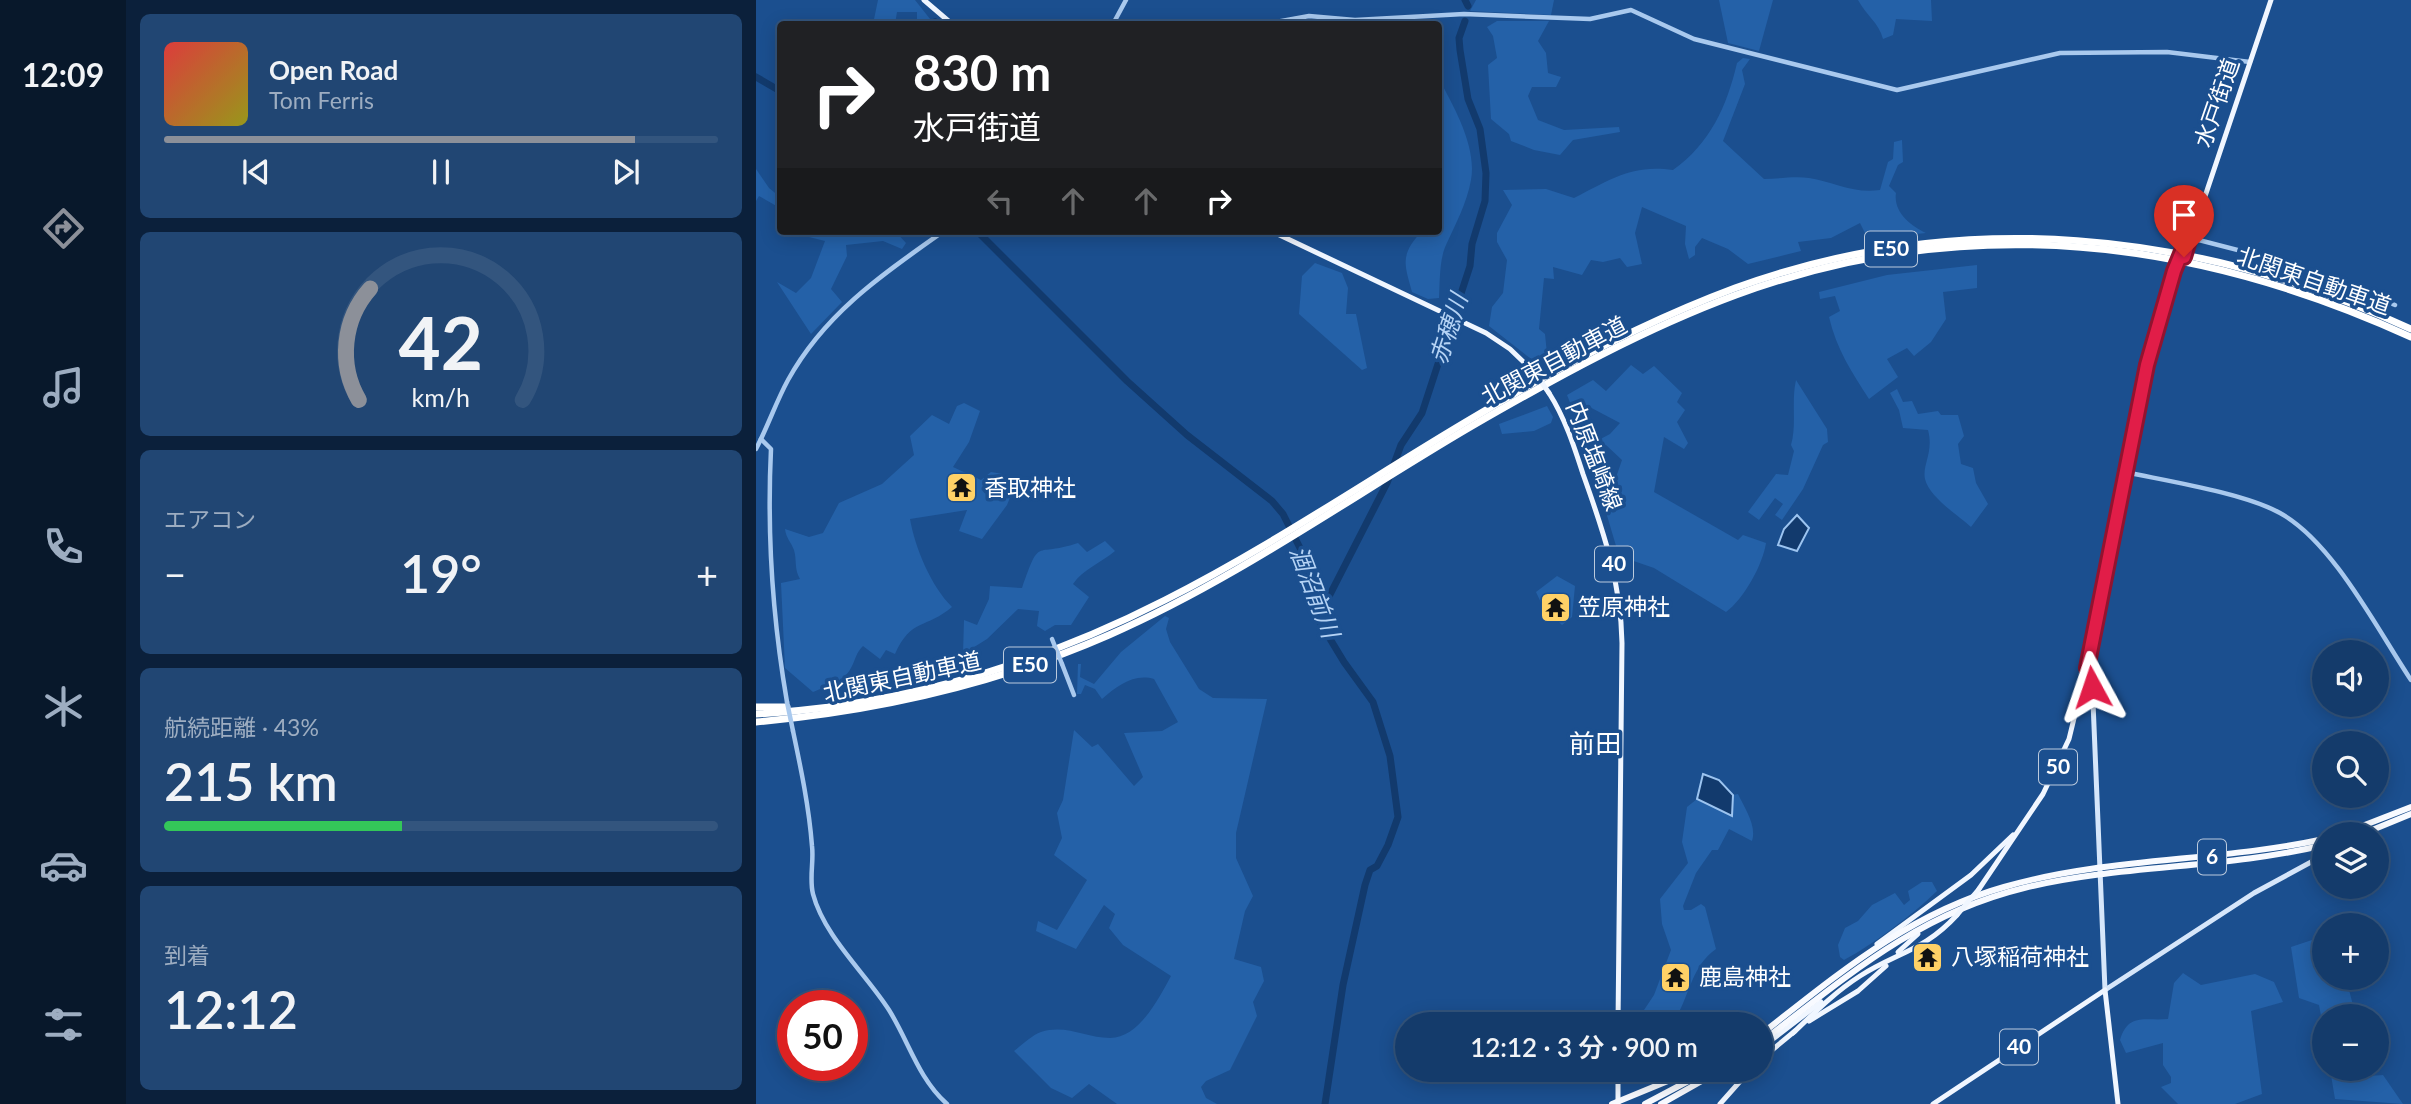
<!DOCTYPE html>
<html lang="ja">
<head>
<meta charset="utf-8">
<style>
	body { margin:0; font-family:Lato,"Noto Sans JP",sans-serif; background:#214673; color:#f1f3f6; height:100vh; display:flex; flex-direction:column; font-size:26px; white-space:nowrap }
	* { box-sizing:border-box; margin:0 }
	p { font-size:23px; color:#9dadc1 }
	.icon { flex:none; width:38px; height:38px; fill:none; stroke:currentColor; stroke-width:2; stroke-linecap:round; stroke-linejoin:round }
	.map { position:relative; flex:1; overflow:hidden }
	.sheet { display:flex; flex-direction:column; gap:14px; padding:14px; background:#0b203b; width:630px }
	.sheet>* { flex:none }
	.hud { position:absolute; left:21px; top:21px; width:665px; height:214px; border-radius:7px; box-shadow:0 4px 18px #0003,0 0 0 2px #33557e; background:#202124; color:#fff; overflow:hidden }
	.fabs { position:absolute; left:1556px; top:640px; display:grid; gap:14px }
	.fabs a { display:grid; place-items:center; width:77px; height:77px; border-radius:50%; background:#143b6b; box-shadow:0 4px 18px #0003,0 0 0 2px #33557e; font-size:35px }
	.speed { position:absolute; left:21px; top:990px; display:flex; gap:14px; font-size:35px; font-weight:700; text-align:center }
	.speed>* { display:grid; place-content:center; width:91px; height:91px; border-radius:50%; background:#143b6b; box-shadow:0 4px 18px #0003,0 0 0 2px #33557e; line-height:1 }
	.speed .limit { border:10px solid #d22; background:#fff; color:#111 }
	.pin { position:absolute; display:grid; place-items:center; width:60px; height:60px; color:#fff; margin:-72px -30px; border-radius:50% 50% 50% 0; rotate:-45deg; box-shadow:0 0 7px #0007 }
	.pin .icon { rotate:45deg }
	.me { position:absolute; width:77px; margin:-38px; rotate:355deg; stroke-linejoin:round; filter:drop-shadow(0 0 5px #0008) }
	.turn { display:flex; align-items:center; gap:24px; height:147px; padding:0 21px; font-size:32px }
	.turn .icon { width:91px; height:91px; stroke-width:2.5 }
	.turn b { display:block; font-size:49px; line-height:60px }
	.lanes { display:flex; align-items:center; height:66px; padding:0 21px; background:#0003; justify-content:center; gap:35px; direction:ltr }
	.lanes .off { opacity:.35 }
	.big { font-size:52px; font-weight:600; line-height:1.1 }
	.sheet .card { flex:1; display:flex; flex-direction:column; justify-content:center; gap:10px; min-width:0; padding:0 24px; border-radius:10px; background:#214673 }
	.sheet .dial { align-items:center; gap:0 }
	.dial svg { height:182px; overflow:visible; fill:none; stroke:#33557e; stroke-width:7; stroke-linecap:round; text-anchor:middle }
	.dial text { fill:#f1f3f6; stroke:none }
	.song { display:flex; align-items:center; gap:21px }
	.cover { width:84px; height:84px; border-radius:10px; background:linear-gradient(135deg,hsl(0 70% 55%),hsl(60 70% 35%)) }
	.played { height:7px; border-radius:4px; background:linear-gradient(90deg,#8c9099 85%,#33557e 85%) }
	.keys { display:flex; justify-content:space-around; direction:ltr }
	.heat { display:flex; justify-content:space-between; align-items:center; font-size:38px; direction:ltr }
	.charge { height:10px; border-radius:5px; background:linear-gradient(90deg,#34c759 43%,#33557e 0) }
	.trip { position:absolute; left:639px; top:1012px; width:378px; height:70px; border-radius:35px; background:#143b6b; box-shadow:0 4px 18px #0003,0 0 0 2px #33557e; font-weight:600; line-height:70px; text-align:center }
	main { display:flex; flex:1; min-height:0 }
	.tab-bar { display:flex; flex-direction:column; width:126px; justify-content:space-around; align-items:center; background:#08182b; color:#9dadc1 }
	.tab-bar .icon { width:49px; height:49px }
	.tab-bar .selected { color:#8c9099 }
	.tab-bar b { font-size:32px; color:#f1f3f6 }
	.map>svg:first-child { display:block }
	.green { fill:#2461a8 }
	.water { fill:#123a6d; stroke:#9cc4f0; stroke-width:2 }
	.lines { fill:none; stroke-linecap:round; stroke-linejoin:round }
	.river { stroke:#123a6d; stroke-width:7 }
	.tertiary { stroke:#a9c9ee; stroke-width:4.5 }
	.secondary { stroke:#d6e6fa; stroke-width:5 }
	.primary { stroke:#f0f6ff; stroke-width:5 }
	.trunk { stroke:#f8faff; stroke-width:6 }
	.motorway { stroke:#fff; stroke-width:7 }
	.tertiary-bridge { stroke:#a9c9ee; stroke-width:4.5 }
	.primary-bridge { stroke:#f0f6ff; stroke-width:5 }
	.route-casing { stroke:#92132f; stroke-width:18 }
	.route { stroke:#e11d48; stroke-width:12 }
	.labels { text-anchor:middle; stroke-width:7; stroke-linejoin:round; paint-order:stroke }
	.shield { fill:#1b4f8f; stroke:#bbcadd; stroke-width:2 }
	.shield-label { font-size:21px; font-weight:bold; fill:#fff }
	.street-label { font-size:23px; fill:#fff; stroke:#1b4f8f }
	.poi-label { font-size:23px; fill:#fff; stroke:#1b4f8f; text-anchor:start }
	.water-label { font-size:24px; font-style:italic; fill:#b5d3f5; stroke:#1b4f8f }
	.quarter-label { font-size:26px; fill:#fff; stroke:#1b4f8f }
</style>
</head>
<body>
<main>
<nav class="tab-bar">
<b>12:09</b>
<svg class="icon selected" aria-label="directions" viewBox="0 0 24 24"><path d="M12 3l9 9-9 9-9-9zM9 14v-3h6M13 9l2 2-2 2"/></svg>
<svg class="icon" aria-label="music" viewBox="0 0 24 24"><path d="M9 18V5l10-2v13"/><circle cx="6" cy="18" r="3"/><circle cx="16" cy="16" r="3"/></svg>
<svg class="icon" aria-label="phone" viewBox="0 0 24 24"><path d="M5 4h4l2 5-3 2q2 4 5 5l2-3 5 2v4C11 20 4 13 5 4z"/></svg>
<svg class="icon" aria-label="climate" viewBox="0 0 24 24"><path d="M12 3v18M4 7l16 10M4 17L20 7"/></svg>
<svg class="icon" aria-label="car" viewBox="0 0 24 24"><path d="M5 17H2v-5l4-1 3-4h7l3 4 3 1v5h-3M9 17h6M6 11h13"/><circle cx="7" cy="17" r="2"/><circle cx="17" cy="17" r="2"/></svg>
<svg class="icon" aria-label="filters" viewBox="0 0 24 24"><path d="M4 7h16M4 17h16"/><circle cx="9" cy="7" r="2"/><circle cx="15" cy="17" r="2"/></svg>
</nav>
<section class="sheet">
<div class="card">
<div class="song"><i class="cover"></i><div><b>Open Road</b><p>Tom Ferris</p></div></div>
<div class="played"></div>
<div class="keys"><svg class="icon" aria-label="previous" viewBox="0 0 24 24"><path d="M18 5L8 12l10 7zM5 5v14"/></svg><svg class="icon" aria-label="pause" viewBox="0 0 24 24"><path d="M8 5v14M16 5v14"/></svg><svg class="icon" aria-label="next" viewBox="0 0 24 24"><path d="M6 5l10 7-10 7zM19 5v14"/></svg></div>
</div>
<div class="card dial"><svg viewBox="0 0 100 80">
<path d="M14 69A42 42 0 1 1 86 69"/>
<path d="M14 69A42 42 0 0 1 19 20" stroke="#8c9099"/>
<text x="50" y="56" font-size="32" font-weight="700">42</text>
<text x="50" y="72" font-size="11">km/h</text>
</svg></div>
<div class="card"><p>エアコン</p>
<div class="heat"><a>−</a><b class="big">19°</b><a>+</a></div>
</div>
<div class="card"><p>航続距離 · 43%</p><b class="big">215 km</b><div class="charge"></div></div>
<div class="card"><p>到着</p><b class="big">12:12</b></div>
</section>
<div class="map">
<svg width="1655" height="1104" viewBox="0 0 1655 1104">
	<rect width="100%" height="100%" fill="#1b4f8f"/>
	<g class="green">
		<path d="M122,0H159L178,24H161V12H141L139,24H117Z"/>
		<path d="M720,0H798L795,15L714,11Z"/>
		<path d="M963,0H1017L1003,51L972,43Z"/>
		<path d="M1102,0H1175L1176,21L1140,19L1137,35L1127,39C1123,23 1110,15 1102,0Z"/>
		<path d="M741,21H793L782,41L790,53L792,73L805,77L800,87H776L772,96L782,120L808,130L863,127L864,132L817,140L804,155L778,150L755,141L753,134L735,119L732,65L741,58L737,36L731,27Z"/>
		<path d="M987,58L994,59L986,70L989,84L967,141L1008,179C1022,179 1038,176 1053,178C1078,182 1098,194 1124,190L1132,162L1137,159L1138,142L1146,140L1147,162L1142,165L1133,186L1140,193C1137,212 1155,226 1170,233L1112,239L1104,223L1075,238L1042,242L1045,251L992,264L972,249L946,238L939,247V255L933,259L929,244L930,226L886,207L879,233L886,264L871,267L864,258L847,262L835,260L826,275L797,267L798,279L788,278L783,329L789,334L791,354L779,362L733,326L736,307L747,293L751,260L741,242V233L756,205L747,190L790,189L818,198C854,180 875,164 917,170C954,144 971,106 981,63Z"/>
		<path d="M683,79C698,107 721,147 715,180C711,203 699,225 690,245C683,260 684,283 683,298L672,299L656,292C648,263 644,255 666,231H682Z"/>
		<path d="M0,169L13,188L24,197V208L3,196L0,201Z"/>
		<path d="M29,231H139L150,243L146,249L127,241L90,245L91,256L75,289L86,302L55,334L21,282L40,293L55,278L69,241Z"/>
		<path d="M559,263L586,273L592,288L590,314H600L611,368L606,370L543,314L546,276Z"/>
		<path d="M1221,265V288L1187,292L1190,319L1175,342L1158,356L1151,348L1131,359L1142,377L1113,399C1096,373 1080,348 1073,317L1084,311L1079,296L1064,299L1063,292L1131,275Z"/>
		<path d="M875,365L887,374L898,366L926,393L921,402L929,410L921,422L932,443L928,449L908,437L898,492L982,540L987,535L1010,543C1007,564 988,599 970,612L898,568L863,556L847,502L853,498L866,460L850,445L834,456L833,445L854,434L864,423L828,404L817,410L811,395L837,380L850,391Z"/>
		<path d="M1040,380L1071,429L1072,442L1067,445L1047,489L1026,520L1019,515L1027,504L1019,498L1003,520L992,512L1020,474L1032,475L1038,451L1035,445C1041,424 1035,402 1040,380Z"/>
		<path d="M1141,389L1147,402L1156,401L1162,414L1182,411L1185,415H1202L1208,436L1202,444L1205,464L1217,468L1220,483L1232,504L1215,527C1202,515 1173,497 1169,479C1166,465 1178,452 1172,430L1147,428L1143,410L1134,393Z"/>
		<path d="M208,403L224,411L213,442L197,467L225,480L235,472L247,474L259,485L251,505L226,539L203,531L211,510L154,519C159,548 175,586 196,607C170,629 155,618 139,654L130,650L124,659L107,646C100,653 100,658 96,666C89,682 71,686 57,692L29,668L25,583L44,579C38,569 41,560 38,550C35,542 30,538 29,529L53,537L67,533L83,503L126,484L158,455L154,436L176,415L193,424L201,406Z"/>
		<path d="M791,406L797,417L795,423L778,431L746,434L743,424Z"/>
		<path d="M349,541L359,551C345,563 327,569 317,584L333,597L315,625H299L289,631L281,626L283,611L262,609L231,639L207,654L208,620L221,625L233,599L234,586L266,588C285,535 277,558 322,543L331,552Z"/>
		<path d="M801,576L819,586L816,617L806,625L787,607L780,592Z"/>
		<path d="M409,616L413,618L410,629L414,642L443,689L457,698L511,699L480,833V858L497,896L489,911L478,959L505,967L508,981L497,1002L501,1016L474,1070L450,1081L445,1087L450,1098L461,1104H361L333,1084L316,1098L295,1088L258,1051C266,1045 276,1035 285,1032C310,1024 330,1038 354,1038C383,1038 403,998 415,976L367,945L353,928L359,914L348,905L320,949L280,931L282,921L301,930L331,880L298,855L306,838L301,813L307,800L318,730L336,747L342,744L378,786L387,777L368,733L406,731L422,722L398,679C378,673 361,686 346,699L339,689L329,685L325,694H321L322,664H325L324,677L338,684L365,652Z"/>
		<path d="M982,794C989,809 1001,826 996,841L973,829L962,850H956L940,873L927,906L928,910H935L945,904L949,907L960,949C934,967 934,998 916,1024H888L886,1013L898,995L915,950L906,924L904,899L932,863L926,842L931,807L941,799L976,815L977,795Z"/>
		<path d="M1166,882H1176L1181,891C1156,915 1118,944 1088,960L1084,957L1082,945L1089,928L1102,921L1116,905L1139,893L1148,905L1154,900L1152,891Z"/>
		<path d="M1568,936V978H1590L1600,1017H1568V1032L1563,1005L1543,998L1535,947Z"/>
		<path d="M1427,973L1445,985L1499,974L1518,982L1527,1002L1495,1011L1506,1094L1479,1104H1422L1405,1087L1415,1083V1077L1407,1065V1043L1370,1053L1364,1040C1372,1013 1388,1021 1412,1019L1418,983Z"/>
		<path d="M1574,1069H1611L1613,1076L1627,1075L1647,1104L1579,1099Z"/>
	</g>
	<g class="water">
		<path d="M1041,515L1053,528L1041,551L1022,545L1028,529Z"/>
		<path d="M947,774L963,780L977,795L976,816L941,799Z"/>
	</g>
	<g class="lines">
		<g class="river">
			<path d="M709,0L712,6"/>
			<path d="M179,22L180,24"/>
			<path d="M0,77L24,91"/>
			<path d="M221,231L371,381L431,435L516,501L527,514L546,552L565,624L588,662L617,702L634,756L642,817L632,845L621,866L614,870L609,885L587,985L569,1104"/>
			<path d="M563,616L631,483L645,445L666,413L714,266L716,244L729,201L730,173L724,129L712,99L704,50L703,38L709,21"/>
		</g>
		<g class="tertiary">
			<path d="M357,24L370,0"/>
			<path d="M509,24L553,16L599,20L708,14L834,19L875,10L938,39L1141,90L1304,53L1411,52L1494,62"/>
			<path d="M1435,238L1532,263L1639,305"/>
			<path d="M5,439L15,449C11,531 17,621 31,702"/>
			<path d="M0,449C12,426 20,402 32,380C69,313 127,274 188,231"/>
			<path d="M1369,472C1411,481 1488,493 1524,513C1577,542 1621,629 1655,680"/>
			<path d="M306,664L318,695"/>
			<path d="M37,731C45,769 53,807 56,846C58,862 53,878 57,894C68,936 110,974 133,1010C153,1042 162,1078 191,1104"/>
		</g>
		<path class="secondary" d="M1330,669L1336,678L1349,990L1498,893L1568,855"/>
		<g class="primary">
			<path d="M168,0L196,24"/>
			<path d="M515,231L730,333L754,349L779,373"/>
			<path d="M1434,241L1515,0"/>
			<path d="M793,393C809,418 818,446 827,474C847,530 865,582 866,643L862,1024"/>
			<path d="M1223,889L1287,794L1313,739L1330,669L1386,388L1397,345L1423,272"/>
			<path d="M1121,944L1215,875L1257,835"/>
			<path d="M1142,952L1162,934"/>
			<path d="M1053,1021L1102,991L1130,966"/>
			<path d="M1037,1033C1058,1013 1079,992 1104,976C1142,952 1168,951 1201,915"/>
			<path d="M1004,1049L1065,1002"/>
			<path d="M1004,1060L1039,1031"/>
			<path d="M951,1081L973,1069"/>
			<path d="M862,1104V1069"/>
			<path d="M964,1104L995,1069"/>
			<path d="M1177,1104L1349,990L1362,1104"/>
		</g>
		<g class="trunk">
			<path d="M1583,835L1655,807"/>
			<path d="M1604,835L1655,814"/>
			<path d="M1004,1035C1081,975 1152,914 1248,887C1351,857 1462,862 1568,839"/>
			<path d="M1004,1043C1089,978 1161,914 1268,888C1366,864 1470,869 1568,845"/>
			<path d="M856,1104L941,1069"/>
			<path d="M889,1104L955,1069"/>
			<path d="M905,1104L967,1069"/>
		</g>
		<g class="motorway">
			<path d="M0,707H31"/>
			<path d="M0,714C143,706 282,665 409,600C512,548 609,482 708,423C795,371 885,323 979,288C1205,206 1440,230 1655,329"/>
			<path d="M0,722C122,711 241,684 353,635C481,579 596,496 716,426C801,377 888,329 980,295C1209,211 1436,237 1655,337"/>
		</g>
		<g class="tertiary-bridge">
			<path d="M296,639L306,664"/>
			<path d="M31,702L37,731"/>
		</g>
		<g class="primary-bridge">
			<path d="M1418,271L1429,240"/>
			<path d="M1423,272L1434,241"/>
			<path d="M779,373L793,393"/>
			<path d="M1201,915L1223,889"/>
		</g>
	</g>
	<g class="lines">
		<defs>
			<path id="route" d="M1336,687L1335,675L1331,668L1391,365L1418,271L1440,217L1428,257"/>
		</defs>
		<use href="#route" class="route-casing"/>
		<use href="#route" class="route"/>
	</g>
	<defs>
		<symbol id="temple-square" viewBox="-11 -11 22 22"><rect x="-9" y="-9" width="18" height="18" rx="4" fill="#ffd166" stroke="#1b4f8f"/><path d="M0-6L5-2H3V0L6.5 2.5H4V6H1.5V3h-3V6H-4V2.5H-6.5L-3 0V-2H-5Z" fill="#111"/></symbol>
	</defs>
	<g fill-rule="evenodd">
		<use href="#temple-square" x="188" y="470" width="35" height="35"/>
		<use href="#temple-square" x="782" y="590" width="35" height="35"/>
		<use href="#temple-square" x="1154" y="940" width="35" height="35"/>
		<use href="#temple-square" x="902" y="960" width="35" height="35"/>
	</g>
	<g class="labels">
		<g class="shield">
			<rect x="1109" y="231.5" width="52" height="35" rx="5"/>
			<rect x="839" y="546.5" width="38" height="35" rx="5"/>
			<rect x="248" y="647.5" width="52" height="35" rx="5"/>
			<rect x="1283" y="749.5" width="38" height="35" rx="5"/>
			<rect x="1442" y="839.5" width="28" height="35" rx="5"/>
			<rect x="1244" y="1029.5" width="38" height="35" rx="5"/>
		</g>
		<g class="shield-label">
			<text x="1135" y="256">E50</text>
			<text x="858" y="571">40</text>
			<text x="274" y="672">E50</text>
			<text x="1302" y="774">50</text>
			<text x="1456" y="864">6</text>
			<text x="1263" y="1054">40</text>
		</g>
		<g class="street-label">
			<text transform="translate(1461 103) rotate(-71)" y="8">水戸街道</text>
			<text transform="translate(1558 281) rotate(19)" y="8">北関東自動車道</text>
			<text transform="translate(798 361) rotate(-28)" y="8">北関東自動車道</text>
			<text transform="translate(838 456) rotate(69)" y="8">内原塩崎線</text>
			<text transform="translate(146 677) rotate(-12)" y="8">北関東自動車道</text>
		</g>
		<g class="poi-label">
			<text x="228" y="496">香取神社</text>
			<text x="822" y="615">笠原神社</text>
			<text x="1195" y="965">八塚稲荷神社</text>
			<text x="943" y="985">鹿島神社</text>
		</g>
		<g class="water-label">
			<text transform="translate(693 329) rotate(-72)" y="8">赤穂川</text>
			<text transform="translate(558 592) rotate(69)" y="8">涸沼前川</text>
		</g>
		<g class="quarter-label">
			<text x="839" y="753">前田</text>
		</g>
	</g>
</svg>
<div class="fabs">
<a><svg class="icon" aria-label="sound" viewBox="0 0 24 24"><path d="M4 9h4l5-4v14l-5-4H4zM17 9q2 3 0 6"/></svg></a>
<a><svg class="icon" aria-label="search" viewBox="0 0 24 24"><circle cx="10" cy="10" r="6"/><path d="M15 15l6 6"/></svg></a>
<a><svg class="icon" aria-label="layers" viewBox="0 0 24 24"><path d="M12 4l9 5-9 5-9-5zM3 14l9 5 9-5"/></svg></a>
<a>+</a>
<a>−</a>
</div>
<div class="speed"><div class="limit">50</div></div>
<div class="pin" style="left:1428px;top:257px;background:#d93025"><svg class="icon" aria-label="arrive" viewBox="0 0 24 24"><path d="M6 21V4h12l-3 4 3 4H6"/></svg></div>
<svg class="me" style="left:1336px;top:687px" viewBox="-20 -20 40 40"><path d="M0-17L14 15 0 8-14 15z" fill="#e11d48" stroke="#fff" stroke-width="4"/></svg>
<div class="trip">12:12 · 3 分 · 900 m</div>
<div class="hud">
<div class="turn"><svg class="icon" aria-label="right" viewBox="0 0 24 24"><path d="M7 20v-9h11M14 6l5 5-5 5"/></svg><div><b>830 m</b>水戸街道</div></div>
<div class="lanes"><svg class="icon off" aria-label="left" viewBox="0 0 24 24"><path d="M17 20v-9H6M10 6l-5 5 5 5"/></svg><svg class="icon off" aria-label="ahead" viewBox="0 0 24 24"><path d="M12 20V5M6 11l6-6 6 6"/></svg><svg class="icon off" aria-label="ahead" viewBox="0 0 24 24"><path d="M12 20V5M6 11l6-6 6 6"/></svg><svg class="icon" aria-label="right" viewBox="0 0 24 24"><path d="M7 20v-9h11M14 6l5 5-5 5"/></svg></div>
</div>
</div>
</main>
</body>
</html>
